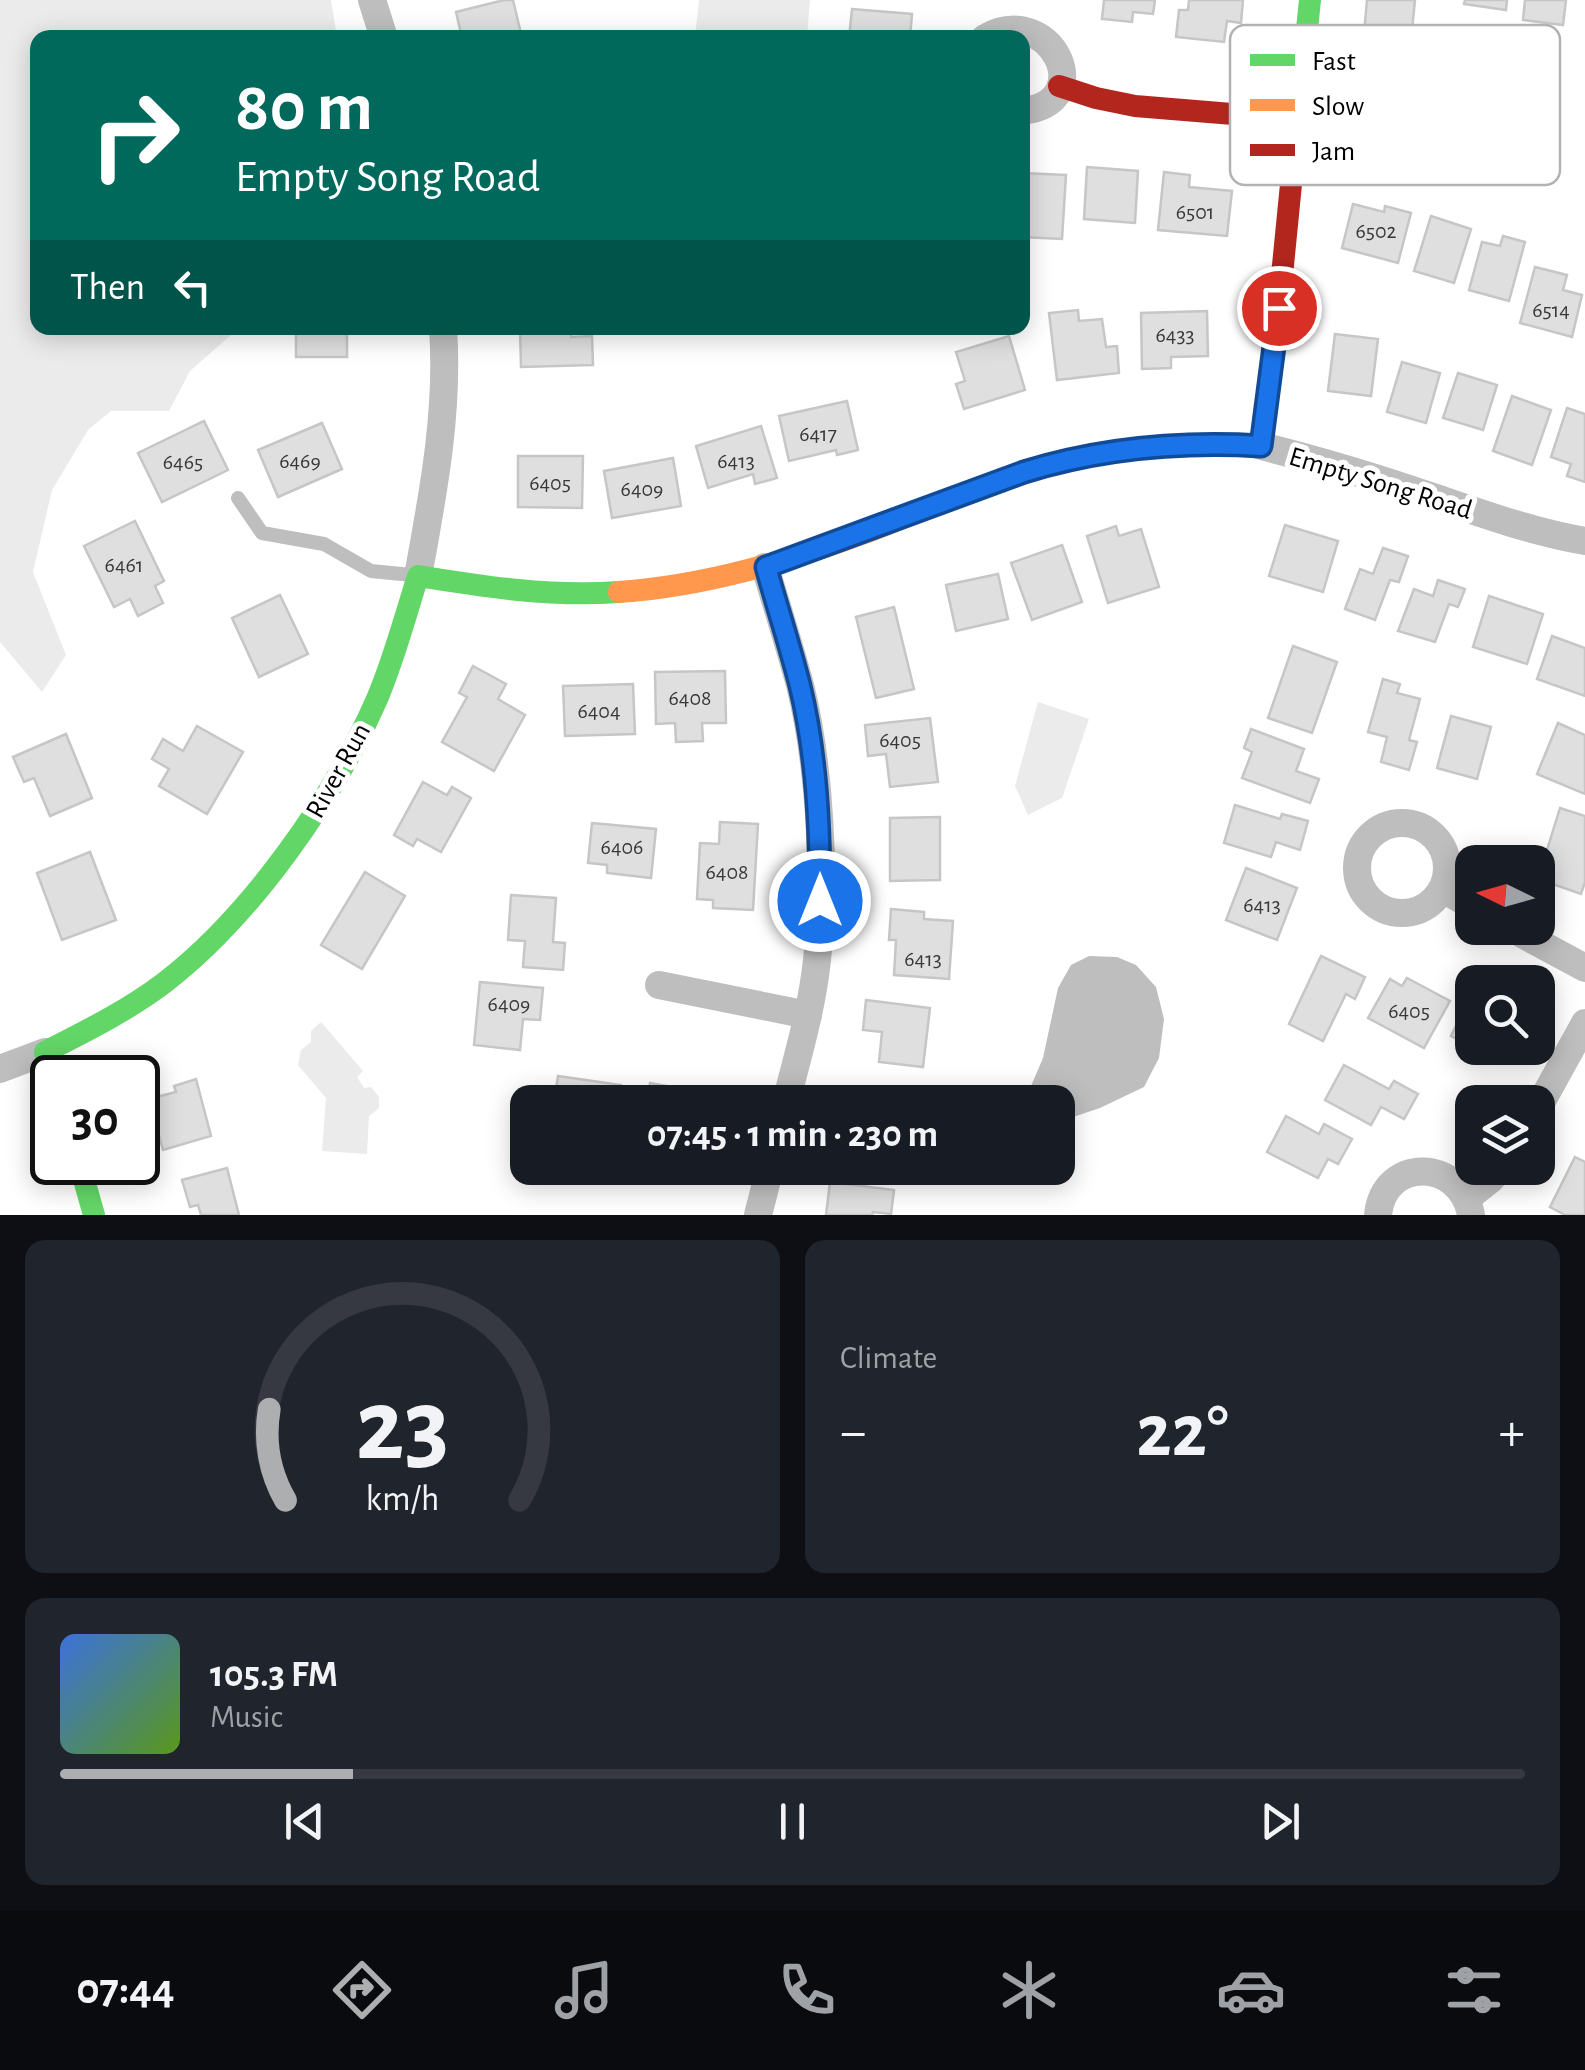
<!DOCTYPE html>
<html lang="en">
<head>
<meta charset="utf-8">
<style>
	body { margin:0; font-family:"Alegreya Sans",sans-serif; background:#20242c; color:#f1f3f6; height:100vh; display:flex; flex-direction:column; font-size:38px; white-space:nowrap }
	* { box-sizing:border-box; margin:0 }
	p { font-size:32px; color:#9ea1a6 }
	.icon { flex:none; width:55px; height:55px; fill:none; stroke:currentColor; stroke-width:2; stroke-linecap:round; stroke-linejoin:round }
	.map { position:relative; height:1215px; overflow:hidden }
	.side { display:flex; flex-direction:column; gap:25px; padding:25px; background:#0d0f14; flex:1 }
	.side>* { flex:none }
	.top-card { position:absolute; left:30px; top:30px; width:1000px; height:305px; border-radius:20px; box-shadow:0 5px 25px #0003; background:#00695c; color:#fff; overflow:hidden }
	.needle { width:65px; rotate:275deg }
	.buttons { position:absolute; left:1455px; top:845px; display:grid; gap:20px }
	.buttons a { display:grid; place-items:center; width:100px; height:100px; border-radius:20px; background:#171b24; box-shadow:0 5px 25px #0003; font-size:50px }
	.speed { position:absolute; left:30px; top:1055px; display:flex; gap:20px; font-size:50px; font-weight:700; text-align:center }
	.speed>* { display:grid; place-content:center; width:130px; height:130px; border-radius:50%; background:#171b24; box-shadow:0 5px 25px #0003; line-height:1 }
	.speed .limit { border:5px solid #111; border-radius:15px; background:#fff; color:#111 }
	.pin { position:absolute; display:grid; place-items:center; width:85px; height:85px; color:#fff; margin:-42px; border:5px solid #fff; border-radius:50%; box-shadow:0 2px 10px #0007 }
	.me { position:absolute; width:110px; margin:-55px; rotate:0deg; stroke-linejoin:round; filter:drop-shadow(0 0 8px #0008) }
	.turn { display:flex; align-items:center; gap:35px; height:210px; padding:0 40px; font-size:45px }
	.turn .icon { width:130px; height:130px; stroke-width:2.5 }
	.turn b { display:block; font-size:70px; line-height:85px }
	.then { display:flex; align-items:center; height:95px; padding:0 40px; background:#0003; gap:20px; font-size:38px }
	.big { font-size:75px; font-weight:700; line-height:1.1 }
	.side .card { flex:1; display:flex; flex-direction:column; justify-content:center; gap:15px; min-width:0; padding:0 35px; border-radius:20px; background:#20242c }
	.side .dial { align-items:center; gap:0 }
	.dial svg { height:260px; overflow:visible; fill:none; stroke:#363941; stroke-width:7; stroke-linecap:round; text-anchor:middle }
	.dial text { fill:#f1f3f6; stroke:none }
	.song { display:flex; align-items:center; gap:30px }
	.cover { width:120px; height:120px; border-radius:15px; background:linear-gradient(135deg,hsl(220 70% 55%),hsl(90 70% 35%)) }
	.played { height:10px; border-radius:5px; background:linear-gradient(90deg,#adaeaf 20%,#363941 20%) }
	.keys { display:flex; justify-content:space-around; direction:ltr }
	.heat { display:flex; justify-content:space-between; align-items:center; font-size:55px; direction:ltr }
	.side .tiles { flex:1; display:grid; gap:25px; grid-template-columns:1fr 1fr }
	.card:last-child { grid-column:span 2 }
	.trip { position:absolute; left:510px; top:1085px; width:565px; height:100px; border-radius:20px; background:#171b24; box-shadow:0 5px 25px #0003; font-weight:700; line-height:100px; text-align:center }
	.dock { display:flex; height:160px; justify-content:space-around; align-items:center; background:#090b0e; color:#9ea1a6 }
	.dock .icon { width:70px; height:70px }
	.dock .selected { color:#adaeaf }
	.dock b { font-size:45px; color:#f1f3f6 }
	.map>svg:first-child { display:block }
	.green { fill:#ebebeb }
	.water { fill:#bebebe }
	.building { fill:#dfdfdf; stroke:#c6c6c6; stroke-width:2.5 }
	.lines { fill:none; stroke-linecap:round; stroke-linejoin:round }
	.lane { stroke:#bebebe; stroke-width:14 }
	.street { stroke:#bebebe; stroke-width:28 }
	.fast { stroke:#63d668; stroke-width:22 }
	.slow { stroke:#ff974d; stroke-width:22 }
	.jam { stroke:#b3261e; stroke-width:22 }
	.route-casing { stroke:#114b97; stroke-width:25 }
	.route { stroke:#1a73e8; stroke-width:18 }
	.labels { text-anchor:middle; stroke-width:10; stroke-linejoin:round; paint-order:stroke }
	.number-label { font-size:22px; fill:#383838 }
	.street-label { font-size:28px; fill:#000; stroke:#fff }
	.key { fill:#fff; stroke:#b2b2b2; stroke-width:2.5 }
	.key-label { font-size:28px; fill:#000 }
</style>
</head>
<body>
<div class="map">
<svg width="1585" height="1215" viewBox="0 0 1585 1215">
	<rect width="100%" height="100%" fill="#fff"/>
	<g class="green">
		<path d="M0,0H331L337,37L38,38V328H239L190,371L169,411H111L88,430L52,490L33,572L66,655L42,692L0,642Z"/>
		<path d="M699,0H810L807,37H695Z"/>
		<path d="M1038,702L1089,719L1062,798L1028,815L1015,786Z"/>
		<path d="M321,1022L363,1071L357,1077L364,1088L371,1087L379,1097V1108L369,1116L367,1154L322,1151L326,1098L298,1065L301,1050L311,1042V1031Z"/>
	</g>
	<path class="water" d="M1089,956L1117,957L1136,965L1156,987L1164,1019L1159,1058L1144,1087L1100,1108L1073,1117L1058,1115V1102L1032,1101L1031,1086L1043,1058L1058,988L1071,965Z"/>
	<g class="building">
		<path d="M504,0H513L522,38H462L456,12Z"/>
		<path d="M1104,0H1155L1153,14L1133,12L1132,22L1102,19Z"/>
		<path d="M1189,0H1243L1241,23L1227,21L1224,42L1176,37L1179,10H1188Z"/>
		<path d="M1367,0H1415L1409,60L1362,55Z"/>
		<path d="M1465,0H1507L1506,10L1464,4Z"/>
		<path d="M1525,0H1566L1563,25L1523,20Z"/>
		<path d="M852,9L912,14L910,38H849Z"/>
		<path d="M1087,167L1138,171L1135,223L1084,219Z"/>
		<path d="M1164,172L1190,175L1189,187L1232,191L1227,236L1158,230Z"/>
		<path d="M1022,173L1066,175L1062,239L1022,237Z"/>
		<path d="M1353,204L1384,212L1385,206L1411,213L1398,263L1342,248Z"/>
		<path d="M1431,216L1471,229L1454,283L1414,271Z"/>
		<path d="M1503,236L1525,242L1509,301L1469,290L1482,242L1500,246Z"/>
		<path d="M1535,267L1567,275L1563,290L1582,295L1572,337L1520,323Z"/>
		<path d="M1078,310L1079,321L1102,319L1106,347L1117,346L1119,373L1057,380L1049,313Z"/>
		<path d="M1207,311L1208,356L1171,357V368L1142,369L1141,313Z"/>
		<rect x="296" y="328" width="51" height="29"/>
		<path d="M520,328H571V337L592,336L593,365L521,367Z"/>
		<path d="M1335,334L1378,339L1371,396L1328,391Z"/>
		<path d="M1009,336L1025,390L964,409L956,384L965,381L956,352Z"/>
		<path d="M1402,362L1440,373L1426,423L1387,412Z"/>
		<path d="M1458,373L1497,385L1483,430L1443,418Z"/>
		<path d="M1512,396L1551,410L1532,465L1493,451Z"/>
		<path d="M847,401L858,450L837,455L836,450L789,461L779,416Z"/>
		<path d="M1567,408L1585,414V482L1567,476L1571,464L1551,457Z"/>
		<path d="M204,421L228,470L162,502L138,453Z"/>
		<path d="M322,423L342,469L278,497L258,450Z"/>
		<path d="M761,426L777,478L755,484L753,474L708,488L696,446Z"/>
		<path d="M518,456H583L582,508L518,507Z"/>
		<path d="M673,458L681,506L612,518L604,471Z"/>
		<path d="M135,521L164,581L155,586L163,603L138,616L130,599L114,607L84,546Z"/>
		<path d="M1285,525L1338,541L1323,592L1269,576Z"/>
		<path d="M1116,526L1119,536L1141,529L1159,587L1108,603L1087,536Z"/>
		<path d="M1062,545L1082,602L1032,620L1011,563Z"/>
		<path d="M1383,548L1408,556L1399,582L1390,580L1375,620L1345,609L1360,569L1373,574Z"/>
		<path d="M998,574L1008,619L956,631L946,585Z"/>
		<path d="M1438,580L1465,589L1458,607L1449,604L1435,642L1398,631L1414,589L1433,596Z"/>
		<path d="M280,595L308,654L259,677L232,618Z"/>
		<path d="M1489,596L1543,614L1527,664L1473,647Z"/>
		<path d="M894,607L914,689L876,698L856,617Z"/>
		<path d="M1552,636L1585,648V696L1537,679Z"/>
		<path d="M1293,646L1337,662L1312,733L1268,718Z"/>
		<path d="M473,666L506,684L498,699L525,715L494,771L442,742L467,697L459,693Z"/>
		<path d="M725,671L726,723H702L703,741L676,742L675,723L656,724L655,672Z"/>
		<path d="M1383,679L1400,684L1397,693L1420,699L1409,740L1417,742L1409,770L1381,762L1387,737L1368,732Z"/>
		<path d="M633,684L635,734L565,736L563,686Z"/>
		<path d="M1451,716L1491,727L1477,779L1437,768Z"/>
		<path d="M930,718L938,782L890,787L886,754L868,756L865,725Z"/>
		<path d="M1558,723L1585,735V794L1537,774Z"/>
		<path d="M197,726L243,752L207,814L159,786L169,769L152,759L163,739L183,751Z"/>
		<path d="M1251,729L1304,749L1296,771L1319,779L1310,803L1242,778L1252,752L1244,748Z"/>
		<path d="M66,734L92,798L50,816L34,778L24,782L13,757Z"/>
		<path d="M423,782L447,795L452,787L471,798L441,852L417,839L413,846L394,835Z"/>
		<path d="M1235,805L1280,819L1282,814L1308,821L1300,850L1276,842L1271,857L1224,843Z"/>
		<path d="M1560,808L1585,816V882L1581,894L1538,879Z"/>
		<path d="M940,817V880L890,881V818Z"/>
		<path d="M720,822L758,824L753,910L713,908V900L697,899L700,843L719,844Z"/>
		<path d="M592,823L656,829L651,878L607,873V865L588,863Z"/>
		<path d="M90,852L116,920L62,940L37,873Z"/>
		<path d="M1246,868L1297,888L1277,940L1226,920Z"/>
		<path d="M365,872L405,896L362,969L321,945Z"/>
		<path d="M511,895L556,898L553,942L565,943L563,970L523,967L525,941L508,940Z"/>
		<path d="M891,909L924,912V919L953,921L949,979L894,975L896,940H889Z"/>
		<path d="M1321,956L1365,977L1355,999L1346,994L1323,1041L1289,1024Z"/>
		<path d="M1407,978L1450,1001L1424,1048L1368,1018L1390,979L1402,986Z"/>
		<path d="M480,982L543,988L540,1020L523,1019L520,1050L474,1045Z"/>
		<path d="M1472,994V1047L1451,1036Z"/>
		<path d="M866,1000L930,1008L923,1067L879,1062L882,1032L863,1030Z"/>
		<path d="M1344,1065L1389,1089L1394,1081L1418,1094L1404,1119L1381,1107L1371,1125L1325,1100Z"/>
		<path d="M558,1076L621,1085L619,1102H554Z"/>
		<path d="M196,1079L211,1136L163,1150L149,1099L176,1092L174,1086Z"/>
		<path d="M650,1083L711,1094L710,1102H646Z"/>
		<path d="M1286,1116L1319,1134L1324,1124L1352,1139L1338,1164L1328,1159L1318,1178L1267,1152Z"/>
		<path d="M1575,1157L1585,1162V1215H1565L1550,1207Z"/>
		<path d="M227,1168L239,1215H201L198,1205L190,1207L182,1180Z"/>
		<path d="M830,1182L894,1190L891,1214L873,1212L872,1215H826Z"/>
	</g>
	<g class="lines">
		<path class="lane" d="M238,498L262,533L324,544L371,571L412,575"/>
		<g class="street">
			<path d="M372,0L384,38"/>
			<path d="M985,38C1050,0 1101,103 1022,111"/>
			<path d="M1261,446C1318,460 1374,477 1430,496C1481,513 1532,532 1585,541"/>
			<path d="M765,567C777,606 789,645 800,685C820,766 826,877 817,960C812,1008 798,1055 786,1102"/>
			<path d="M418,576C433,494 449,411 443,328"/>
			<circle cx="1402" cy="868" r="45"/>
			<path d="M1443,889L1472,906"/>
			<path d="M1511,928L1585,968"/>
			<path d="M659,985L808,1015"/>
			<path d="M0,1069L45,1052"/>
			<path d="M1538,1108L1585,1023"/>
			<path d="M1467,1198L1491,1179L1500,1168"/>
			<path d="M758,1215L770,1168"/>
			<path d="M1378,1215C1384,1156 1461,1158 1471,1215"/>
		</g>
		<g class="fast">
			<path d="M1294,154L1310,0"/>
			<path d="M53,1078L45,1052C86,1031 127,1011 164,983C250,917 334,798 377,699C394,659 405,617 418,576C485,587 551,597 619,592"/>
			<path d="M79,1162L94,1215"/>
		</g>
		<path class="slow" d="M619,592C705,586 789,561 870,531C922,511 974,487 1027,471C1064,460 1102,453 1139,448"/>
		<g class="jam">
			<path d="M1059,86L1096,98L1135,106L1426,130H1466C1468,121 1469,108 1474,100C1485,80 1509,77 1527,89C1585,136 1498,216 1466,130"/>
			<path d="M1139,448L1200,445L1261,446L1275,346L1294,154"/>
		</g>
	</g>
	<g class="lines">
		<defs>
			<path id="route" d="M820,901C820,829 817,756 800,686C790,646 777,607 766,567L1024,472C1102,448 1179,441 1261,446L1279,308"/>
		</defs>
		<use href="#route" class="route-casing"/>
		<use href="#route" class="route"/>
	</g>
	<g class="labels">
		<g class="number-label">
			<text x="1195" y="219">6501</text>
			<text x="1376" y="238">6502</text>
			<text x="1551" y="317">6514</text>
			<text x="1175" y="342">6433</text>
			<text x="818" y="441">6417</text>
			<text x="300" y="468">6469</text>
			<text x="736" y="468">6413</text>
			<text x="183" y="469">6465</text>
			<text x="550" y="490">6405</text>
			<text x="642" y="496">6409</text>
			<text x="124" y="572">6461</text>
			<text x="690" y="705">6408</text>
			<text x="599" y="718">6404</text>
			<text x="900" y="747">6405</text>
			<text x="622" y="854">6406</text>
			<text x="727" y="879">6408</text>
			<text x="1262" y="912">6413</text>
			<text x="923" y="966">6413</text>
			<text x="509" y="1011">6409</text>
			<text x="1409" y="1018">6405</text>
		</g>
		<g class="street-label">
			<text transform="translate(1381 482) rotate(17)" y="10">Empty Song Road</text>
			<text transform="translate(337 770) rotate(-61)" y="10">River Run</text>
		</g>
	</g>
	<rect x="1230" y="25" width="330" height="160" rx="15" class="key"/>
	<rect x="1250" y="54" width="45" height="12" fill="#63d668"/>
	<rect x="1250" y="99" width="45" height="12" fill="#ff974d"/>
	<rect x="1250" y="144" width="45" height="12" fill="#b3261e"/>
	<g class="key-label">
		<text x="1312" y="70">Fast</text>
		<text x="1312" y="115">Slow</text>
		<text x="1312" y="160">Jam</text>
	</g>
</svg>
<div class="buttons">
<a><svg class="needle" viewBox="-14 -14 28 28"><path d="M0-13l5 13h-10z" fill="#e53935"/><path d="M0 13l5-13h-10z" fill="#9ea1a6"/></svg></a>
<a><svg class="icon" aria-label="search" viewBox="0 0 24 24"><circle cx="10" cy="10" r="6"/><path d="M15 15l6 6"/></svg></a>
<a><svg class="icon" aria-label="layers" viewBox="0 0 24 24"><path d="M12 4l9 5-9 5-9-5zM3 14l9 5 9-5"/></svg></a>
</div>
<div class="speed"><div class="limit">30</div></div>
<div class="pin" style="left:1279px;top:308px;background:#d93025"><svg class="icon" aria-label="arrive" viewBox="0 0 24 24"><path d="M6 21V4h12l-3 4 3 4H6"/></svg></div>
<svg class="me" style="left:820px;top:901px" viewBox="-20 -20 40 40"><circle r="17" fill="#1a73e8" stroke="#fff" stroke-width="3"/><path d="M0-11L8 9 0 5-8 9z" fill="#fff"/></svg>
<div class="trip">07:45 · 1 min · 230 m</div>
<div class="top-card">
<div class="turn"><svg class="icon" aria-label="right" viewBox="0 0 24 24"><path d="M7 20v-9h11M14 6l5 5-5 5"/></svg><div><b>80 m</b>Empty Song Road</div></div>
<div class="then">Then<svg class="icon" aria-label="left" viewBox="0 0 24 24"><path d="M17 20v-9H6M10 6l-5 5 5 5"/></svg></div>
</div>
</div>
<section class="side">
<div class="tiles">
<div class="card dial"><svg viewBox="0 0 100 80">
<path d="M14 69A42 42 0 1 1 86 69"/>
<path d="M14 69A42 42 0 0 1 9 41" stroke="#adaeaf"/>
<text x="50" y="56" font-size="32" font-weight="700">23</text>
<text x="50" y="72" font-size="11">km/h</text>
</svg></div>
<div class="card"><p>Climate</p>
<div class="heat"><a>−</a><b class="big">22°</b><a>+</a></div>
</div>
<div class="card">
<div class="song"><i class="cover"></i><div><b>105.3 FM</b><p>Music</p></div></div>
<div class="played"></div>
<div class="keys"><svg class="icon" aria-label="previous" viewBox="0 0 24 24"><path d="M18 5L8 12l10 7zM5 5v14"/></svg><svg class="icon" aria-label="pause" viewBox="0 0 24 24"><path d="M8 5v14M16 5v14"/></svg><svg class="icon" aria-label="next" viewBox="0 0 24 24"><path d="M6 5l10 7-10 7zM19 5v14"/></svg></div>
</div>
</div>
</section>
<nav class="dock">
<b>07:44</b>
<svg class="icon selected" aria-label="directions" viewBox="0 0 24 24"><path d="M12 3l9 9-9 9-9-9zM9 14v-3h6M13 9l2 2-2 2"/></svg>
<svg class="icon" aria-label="music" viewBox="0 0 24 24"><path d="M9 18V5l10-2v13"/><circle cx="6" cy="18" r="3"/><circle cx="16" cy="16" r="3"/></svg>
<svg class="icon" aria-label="phone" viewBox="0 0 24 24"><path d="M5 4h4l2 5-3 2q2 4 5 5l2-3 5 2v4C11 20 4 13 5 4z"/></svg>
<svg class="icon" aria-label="climate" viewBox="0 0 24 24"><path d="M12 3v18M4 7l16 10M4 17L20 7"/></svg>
<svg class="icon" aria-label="car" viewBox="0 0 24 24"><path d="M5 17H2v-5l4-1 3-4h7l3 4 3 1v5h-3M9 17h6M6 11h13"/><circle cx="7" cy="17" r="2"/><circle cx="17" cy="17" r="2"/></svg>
<svg class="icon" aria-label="filters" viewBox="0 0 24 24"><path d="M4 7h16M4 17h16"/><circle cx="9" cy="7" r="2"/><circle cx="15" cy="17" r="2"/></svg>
</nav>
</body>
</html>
